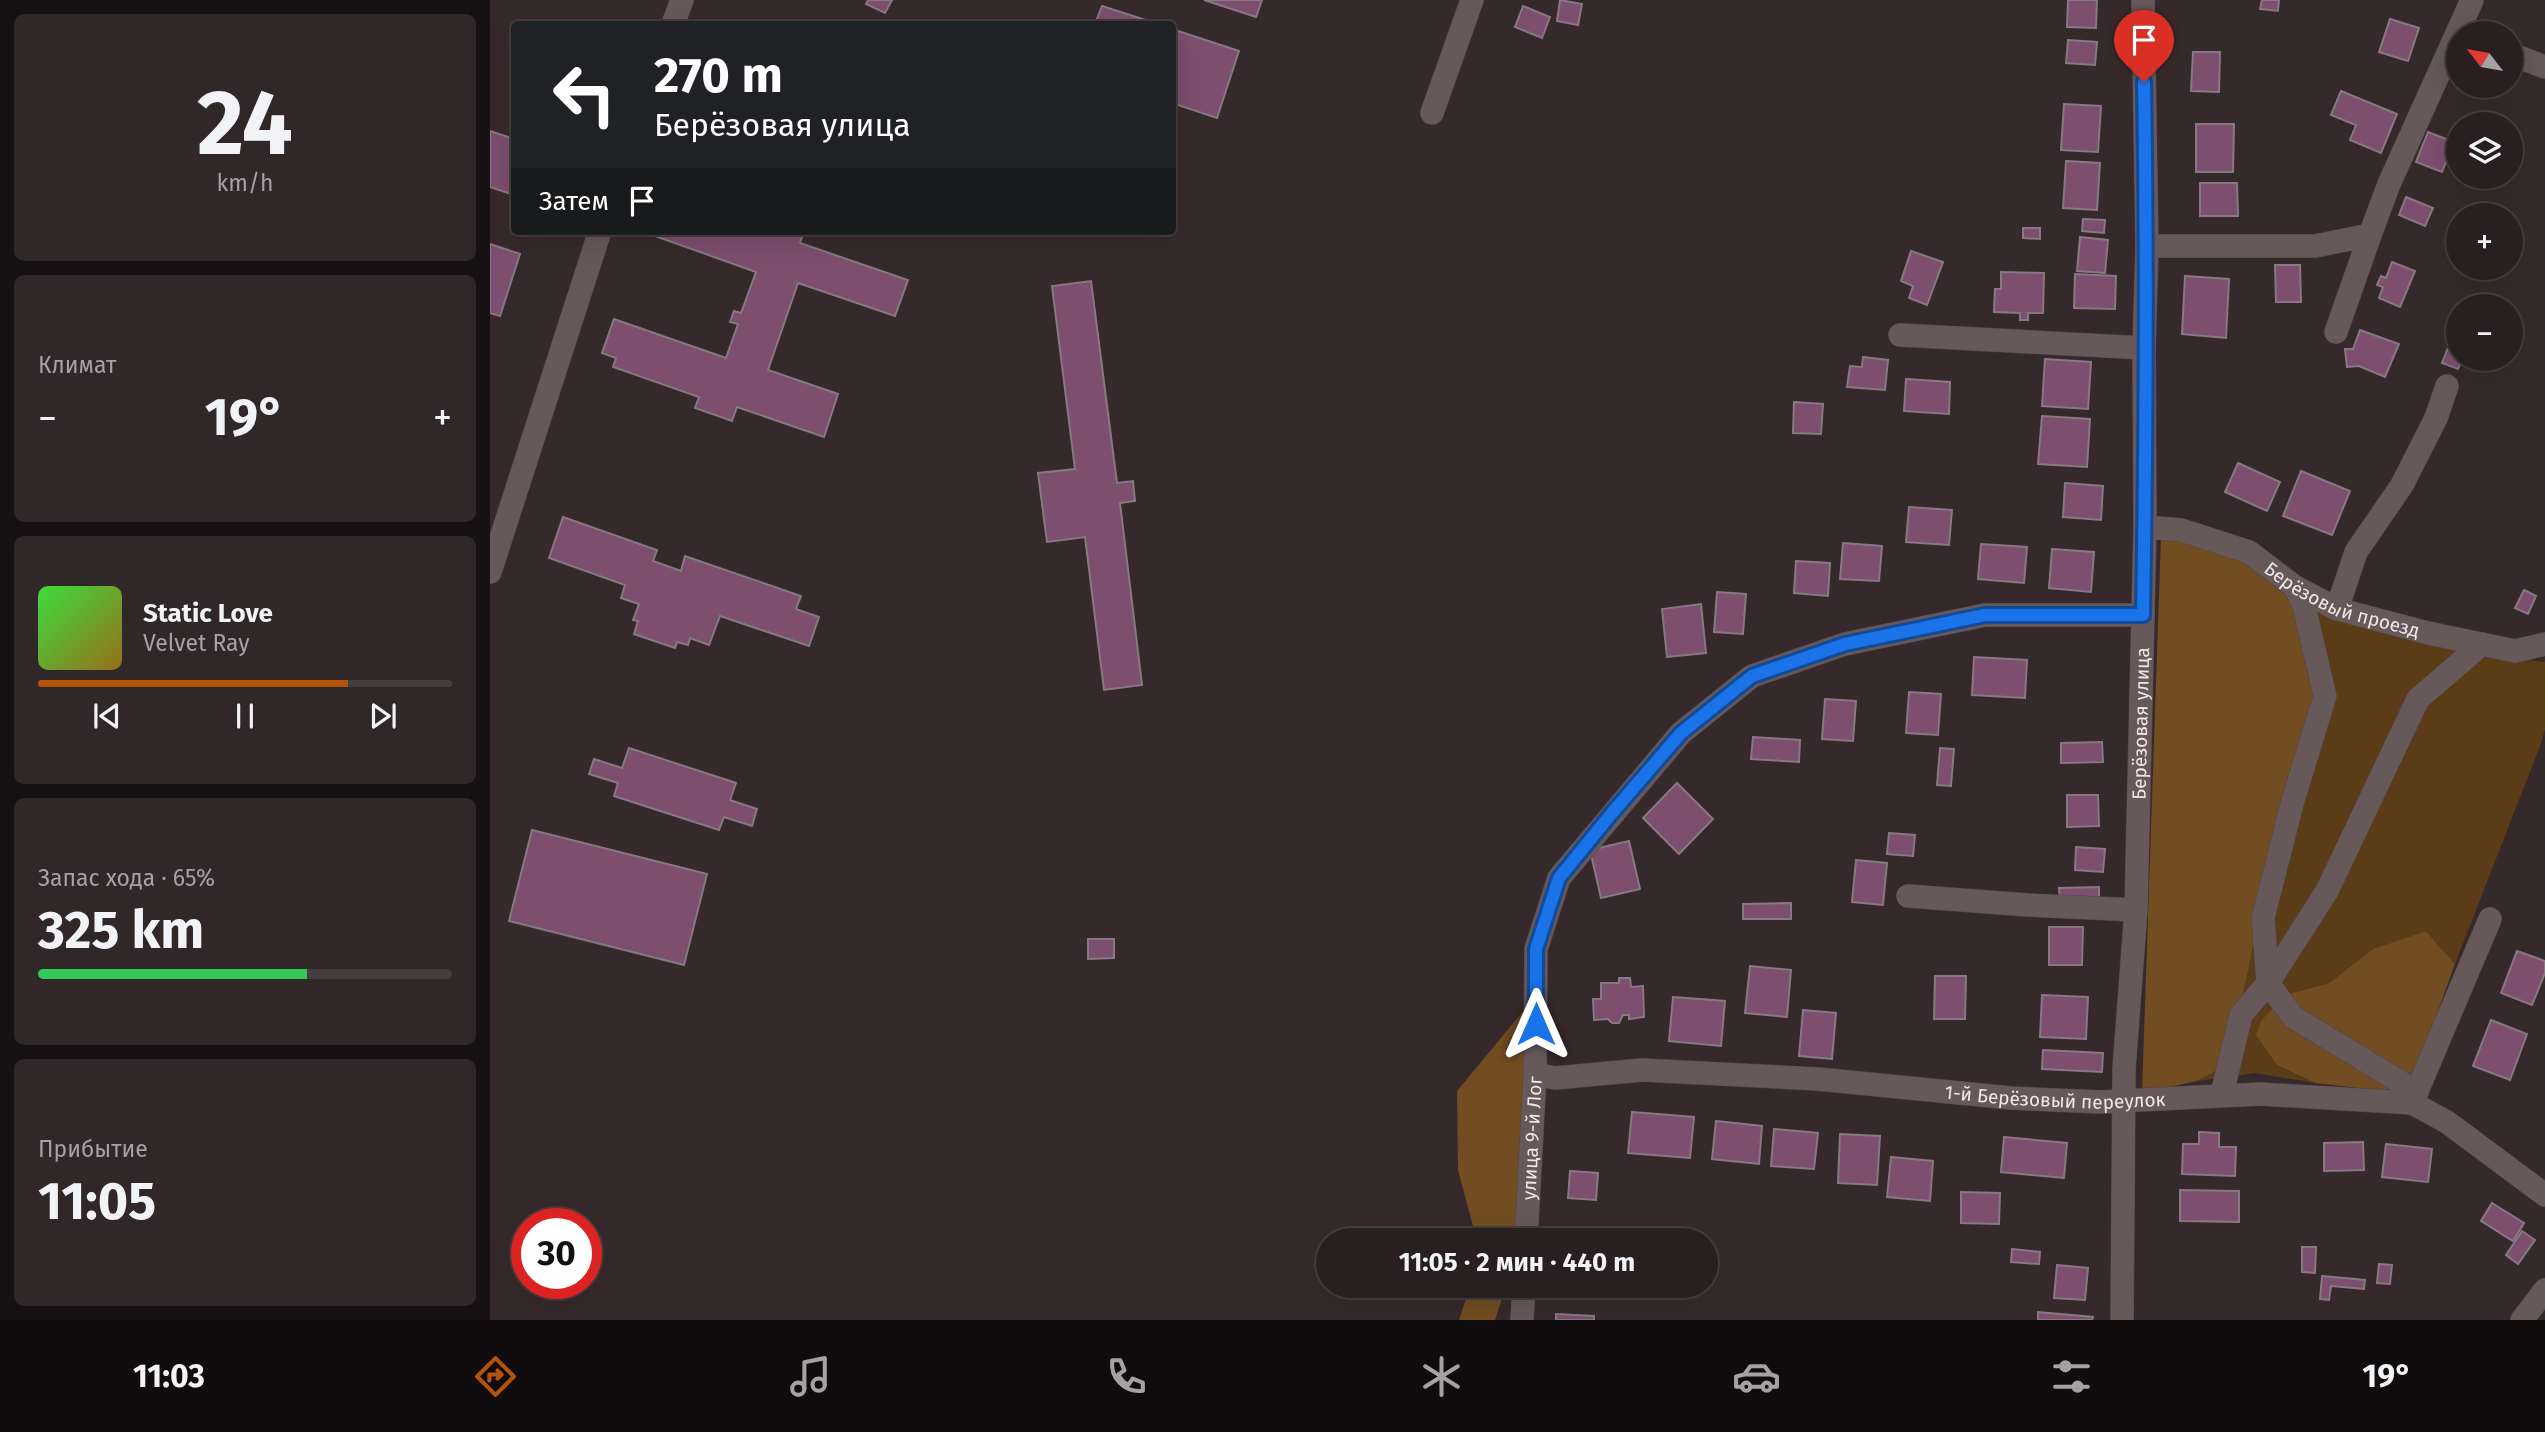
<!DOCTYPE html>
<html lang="ru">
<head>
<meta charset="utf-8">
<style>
	body { margin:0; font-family:"Fira Sans",sans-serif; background:#302729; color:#f1f3f6; height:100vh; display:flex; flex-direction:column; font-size:26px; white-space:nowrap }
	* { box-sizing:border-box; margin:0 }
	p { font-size:23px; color:#a5a2a5 }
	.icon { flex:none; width:38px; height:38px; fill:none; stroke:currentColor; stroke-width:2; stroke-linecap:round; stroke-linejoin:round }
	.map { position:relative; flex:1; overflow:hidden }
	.drawer { display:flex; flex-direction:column; gap:14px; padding:14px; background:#161112; width:490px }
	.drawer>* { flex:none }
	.hud { position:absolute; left:21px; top:21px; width:665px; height:214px; border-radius:7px; box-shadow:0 7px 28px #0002,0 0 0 2px #443d3e; background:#202124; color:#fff; overflow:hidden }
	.needle { width:46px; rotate:301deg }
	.buttons { position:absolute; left:1956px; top:21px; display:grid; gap:14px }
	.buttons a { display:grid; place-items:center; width:77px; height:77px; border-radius:50%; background:#281f20; box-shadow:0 7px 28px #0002,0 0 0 2px #443d3e; font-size:35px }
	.speed { position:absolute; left:21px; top:1208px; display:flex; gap:14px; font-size:35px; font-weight:700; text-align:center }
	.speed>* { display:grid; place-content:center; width:91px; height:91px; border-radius:50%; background:#281f20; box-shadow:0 7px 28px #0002,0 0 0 2px #443d3e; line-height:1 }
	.speed .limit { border:10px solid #d22; background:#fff; color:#111 }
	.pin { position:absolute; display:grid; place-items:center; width:60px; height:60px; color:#fff; margin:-72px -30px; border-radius:50% 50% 50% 0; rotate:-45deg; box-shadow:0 0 7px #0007 }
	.pin .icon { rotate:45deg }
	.me { position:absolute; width:77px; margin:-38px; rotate:0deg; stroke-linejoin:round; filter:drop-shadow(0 0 5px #0008) }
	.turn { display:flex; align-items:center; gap:24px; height:147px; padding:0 28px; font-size:32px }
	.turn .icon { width:91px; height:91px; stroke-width:2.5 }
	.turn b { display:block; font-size:49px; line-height:60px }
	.then { display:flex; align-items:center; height:66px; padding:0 28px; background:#0003; gap:14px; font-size:26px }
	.big { font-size:52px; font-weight:700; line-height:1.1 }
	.drawer .card { flex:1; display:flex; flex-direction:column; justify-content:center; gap:10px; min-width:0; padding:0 24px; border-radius:10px; background:#302729 }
	.drawer .dial { align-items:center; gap:0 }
	.dial b { font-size:91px; line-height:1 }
	.song { display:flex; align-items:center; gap:21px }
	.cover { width:84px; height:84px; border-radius:10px; background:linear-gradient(135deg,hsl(120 70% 55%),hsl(40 70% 35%)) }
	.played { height:7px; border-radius:4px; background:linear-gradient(90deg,#b45309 75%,#443d3e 75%) }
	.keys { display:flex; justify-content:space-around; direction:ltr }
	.heat { display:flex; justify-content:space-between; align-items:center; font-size:38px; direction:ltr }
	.charge { height:10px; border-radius:5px; background:linear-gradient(90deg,#34c759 65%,#443d3e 0) }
	.trip { position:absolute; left:826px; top:1228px; width:402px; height:70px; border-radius:35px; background:#281f20; box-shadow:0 7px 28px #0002,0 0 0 2px #443d3e; font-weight:700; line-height:70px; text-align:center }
	.tabs { display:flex; height:112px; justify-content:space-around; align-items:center; background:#100c0d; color:#a5a2a5 }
	.tabs .icon { width:49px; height:49px }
	.tabs .selected { color:#b45309 }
	.tabs b { font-size:32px; color:#f1f3f6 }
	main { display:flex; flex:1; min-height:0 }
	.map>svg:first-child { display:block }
	.green { fill:#5a3c17 }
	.forest { fill:#714d21 }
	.building { fill:#7d4e6e; stroke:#867981; stroke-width:2 }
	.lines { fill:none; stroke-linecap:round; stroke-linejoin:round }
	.minor-casing { stroke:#504546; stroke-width:24 }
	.minor { stroke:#67585a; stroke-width:23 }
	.route-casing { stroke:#114b97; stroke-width:18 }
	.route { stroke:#1a73e8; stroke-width:12 }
	.labels { text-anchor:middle; stroke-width:7; stroke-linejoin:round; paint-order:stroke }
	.street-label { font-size:19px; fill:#f0e7e8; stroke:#2c1f21 }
</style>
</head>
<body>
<main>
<section class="drawer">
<div class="card dial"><b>24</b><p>km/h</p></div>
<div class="card"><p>Климат</p>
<div class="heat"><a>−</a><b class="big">19°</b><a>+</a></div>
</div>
<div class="card">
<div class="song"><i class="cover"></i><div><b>Static Love</b><p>Velvet Ray</p></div></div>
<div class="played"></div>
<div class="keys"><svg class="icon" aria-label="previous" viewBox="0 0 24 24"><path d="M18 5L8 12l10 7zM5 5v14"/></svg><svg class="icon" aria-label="pause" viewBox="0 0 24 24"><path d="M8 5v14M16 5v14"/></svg><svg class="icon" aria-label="next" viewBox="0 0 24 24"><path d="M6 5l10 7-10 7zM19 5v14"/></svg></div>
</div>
<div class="card"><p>Запас хода · 65%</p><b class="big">325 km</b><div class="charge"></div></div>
<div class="card"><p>Прибытие</p><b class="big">11:05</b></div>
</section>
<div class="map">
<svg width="2055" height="1320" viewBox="0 0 2055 1320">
	<rect width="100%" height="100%" fill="#36292b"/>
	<path class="green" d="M1790,584L1992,655L2055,662V729L2050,746L1965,964L1936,931L1883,949L1839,983L1795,995L1787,1065L1825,1083L1765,1073L1707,1081L1733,1067L1760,962L1785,832Z"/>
	<g class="forest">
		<path d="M1691,533L1763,564L1790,584L1814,627L1830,687L1785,832L1760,962L1744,1033L1733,1067L1707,1081L1652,1093L1671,536Z"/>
		<path d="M1936,931L1965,964L1926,1072L1902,1092L1825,1083L1787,1065L1766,1035L1771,1021L1795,995L1839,983L1883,949Z"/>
		<path d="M1040,1003L1029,1241H987L968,1170L967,1091Z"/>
		<path d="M980,1286H1016L1005,1320H969Z"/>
	</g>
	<g class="building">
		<path d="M378,0H402L395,13L376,4Z"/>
		<path d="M714,0H772L766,17Z"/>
		<path d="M1070,0L1092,4L1088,25L1067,21Z"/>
		<path d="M1578,0H1607L1606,28L1577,27Z"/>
		<path d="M1772,0H1789L1788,11L1770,9Z"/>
		<path d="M612,6L668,24H605Z"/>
		<path d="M1033,6L1060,17L1052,38L1025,27Z"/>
		<path d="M1900,19L1929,28L1918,61L1889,52Z"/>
		<path d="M682,29L749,51L727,118L682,103Z"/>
		<path d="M1578,40L1607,42L1605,65L1576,63Z"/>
		<path d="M1703,52H1730L1729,92L1701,91Z"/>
		<path d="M1851,91L1907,114L1891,153L1860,140L1866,125L1841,115Z"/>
		<path d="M1574,104L1611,106L1608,152L1571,150Z"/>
		<path d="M1706,124H1744L1743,172H1706Z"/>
		<path d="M0,131L24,139V195L0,187Z"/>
		<path d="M1938,132L1964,142L1952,172L1926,162Z"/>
		<path d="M1576,161L1610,163L1607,210L1573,208Z"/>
		<path d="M1710,183H1747L1748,216H1710Z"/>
		<path d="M1916,197L1943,208L1935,226L1909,215Z"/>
		<path d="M1593,219L1615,220L1614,233L1592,231Z"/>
		<path d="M1533,228H1550V239L1533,238Z"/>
		<path d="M151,231H314L310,243L418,280L405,316L308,283L278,370L348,394L334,437L247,407L242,421L205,408L209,397L123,367L126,358L112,353L124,319L236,358L248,324L240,322L244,311L251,313L266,272Z"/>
		<path d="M1590,237L1618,240L1615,273L1587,271Z"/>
		<path d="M0,244L30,254L10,316L0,313Z"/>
		<path d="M1421,251L1453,262L1437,305L1419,298L1423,286L1411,281Z"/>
		<path d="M1902,262L1925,271L1910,307L1889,298L1893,287L1887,285L1891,276L1896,278Z"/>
		<path d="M1785,265H1810L1811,302H1786Z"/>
		<path d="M1511,272L1554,273L1553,313H1538V320H1530V313L1504,312L1505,289H1511Z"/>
		<path d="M1585,274L1626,276L1625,309L1584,308Z"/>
		<path d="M1695,276L1739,279L1736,338L1692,334Z"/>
		<path d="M601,281L627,483L643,481L645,501L630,503L652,685L614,690L595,537L557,542L548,473L585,469L562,286Z"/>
		<path d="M1870,330L1909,344L1895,377L1869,366L1857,367L1855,349H1863Z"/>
		<path d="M1961,340L1969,343V359H1972L1968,369L1952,363Z"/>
		<path d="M1373,357L1398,360L1395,390L1357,387L1360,366L1372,367Z"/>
		<path d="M1555,359L1601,362L1598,409L1552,406Z"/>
		<path d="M1416,379L1460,382L1459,414L1414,411Z"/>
		<path d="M1304,402L1333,404L1331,434L1303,433Z"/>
		<path d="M1552,416L1600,419L1597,467L1548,464Z"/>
		<path d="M1748,463L1790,482L1777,511L1735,492Z"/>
		<path d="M1811,471L1860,491L1842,535L1793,516Z"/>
		<path d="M1575,483L1613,486L1611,520L1573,517Z"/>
		<path d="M1419,507L1462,510L1459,545L1416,542Z"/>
		<path d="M73,517L167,550L163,561L191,571L195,556L311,596L306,609L329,617L319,646L230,616L219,645L200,638L198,645L187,642L185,648L144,634L148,621L143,620L149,604L131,598L135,585L59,558Z"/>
		<path d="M1353,543L1392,546L1389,581L1350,579Z"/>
		<path d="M1491,544L1537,547L1534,583L1488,579Z"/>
		<path d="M1562,549L1604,552L1601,592L1559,588Z"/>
		<path d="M1306,561L1340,563L1338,596L1304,593Z"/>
		<path d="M2034,590L2046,596L2038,614L2025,608Z"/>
		<path d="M1227,592L1256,594L1253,634L1224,632Z"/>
		<path d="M1211,604L1216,653L1177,657L1172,609Z"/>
		<path d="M1484,657L1537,660L1535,698L1482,695Z"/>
		<path d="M1419,692L1451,694L1448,735L1416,733Z"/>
		<path d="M1335,699L1366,701L1363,741L1332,739Z"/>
		<path d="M1263,737L1310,740L1309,762L1261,759Z"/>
		<path d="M1612,742L1613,762L1571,763V743Z"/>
		<path d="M139,748L246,783L240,800L267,809L262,826L234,817L229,830L124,796L128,783L99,774L104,759L132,768Z"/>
		<path d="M1450,748L1464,749L1461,786L1447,785Z"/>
		<path d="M1187,783L1223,819L1189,854L1153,818Z"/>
		<path d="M1577,795H1608L1609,826L1577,827Z"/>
		<path d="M42,830L217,874L194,965L19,921Z"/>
		<path d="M1399,833L1425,835L1423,856L1397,854Z"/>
		<path d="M1139,841L1150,889L1111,898L1100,850Z"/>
		<path d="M1586,847L1615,849L1613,872L1585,870Z"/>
		<path d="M1366,860L1397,863L1393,905L1362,902Z"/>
		<path d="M1609,887V901H1570L1569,888Z"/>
		<path d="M1301,903V919H1253V904Z"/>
		<path d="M1559,927H1593L1592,965H1559Z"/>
		<path d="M598,939H624V958L598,959Z"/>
		<path d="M2027,951L2055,961V973L2042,1005L2011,993Z"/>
		<path d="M1260,966L1301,970L1297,1017L1255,1013Z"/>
		<path d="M1445,976H1476L1475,1019H1444Z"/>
		<path d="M1129,978H1140L1141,987L1153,986L1154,1017L1139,1019V1015H1133L1129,1023H1122L1118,1019L1104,1020L1103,999H1111V983H1129Z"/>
		<path d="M1552,995L1598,997L1596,1039L1550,1037Z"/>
		<path d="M1183,997L1235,1001L1231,1046L1179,1041Z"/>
		<path d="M1313,1010L1346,1013L1342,1059L1309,1056Z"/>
		<path d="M2001,1020L2037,1034L2020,1080L1983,1066Z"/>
		<path d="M1553,1050L1613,1053L1612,1072L1552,1069Z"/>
		<path d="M1142,1112L1204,1117L1200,1158L1138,1153Z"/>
		<path d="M1226,1121L1272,1126L1269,1164L1222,1159Z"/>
		<path d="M1284,1129L1328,1133L1324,1169L1281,1166Z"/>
		<path d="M1709,1132L1729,1133V1147H1746L1745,1176L1692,1174L1693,1144H1709Z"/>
		<path d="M1350,1134L1390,1136L1387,1185L1348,1183Z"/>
		<path d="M1514,1137L1577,1143L1574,1178L1511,1172Z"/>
		<path d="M1873,1142L1874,1170L1834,1171V1143Z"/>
		<path d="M1896,1144L1942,1149L1938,1182L1892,1177Z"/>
		<path d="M1401,1157L1443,1161L1440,1201L1397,1197Z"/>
		<path d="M1080,1171L1108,1173L1106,1200L1078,1198Z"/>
		<path d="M1690,1190L1749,1191V1222L1690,1221Z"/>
		<path d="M1471,1192L1510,1193L1509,1224L1471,1223Z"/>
		<path d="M2002,1203L2034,1223L2023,1241L1991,1221Z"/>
		<path d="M2032,1231L2045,1240L2028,1264L2016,1255Z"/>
		<path d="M1812,1247H1826L1825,1273L1812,1272Z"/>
		<path d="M1522,1249L1550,1252L1549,1264L1521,1262Z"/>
		<path d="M1889,1264L1902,1265L1900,1284L1887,1283Z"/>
		<path d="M1567,1265L1598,1268L1595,1300L1564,1298Z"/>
		<path d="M1832,1276L1875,1280L1874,1289L1841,1286L1839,1300L1830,1299Z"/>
		<path d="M1548,1312L1603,1317L1602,1320H1548Z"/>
		<path d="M1066,1314L1104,1316V1320H1066Z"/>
	</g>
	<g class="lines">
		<defs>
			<g id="minor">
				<path d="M183,24L192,0"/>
				<path d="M2021,54L2055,67"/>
				<path d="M942,113L982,0"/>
				<path d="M1657,246H1825L1880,235L1899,184L1982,0"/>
				<path d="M1846,332L1880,235"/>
				<path d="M1410,335L1654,348"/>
				<path id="s1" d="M1655,527L1691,530L1759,552L1805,587L1847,609L1938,633L2025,651L2055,644"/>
				<path d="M0,572L110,231"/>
				<path d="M1805,587L1814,606L1835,696L1802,804L1773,918L1778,983L1803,1017L1927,1092"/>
				<path d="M1847,609L1866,552L1912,485L1946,418L1957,386"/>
				<path d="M1418,896L1538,905L1646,910"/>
				<path id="s2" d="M1045,1074L1065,1078L1152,1070L1328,1079L1521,1098L1611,1102L1770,1094L1922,1103L1957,1122L2055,1195"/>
				<path d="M1732,1094L1751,1015L1778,983L1837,891L1928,699L1992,644"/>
				<path d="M1922,1103L2000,919"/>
				<path id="s3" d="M1036,1241L1045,1074L1046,949L1069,878L1191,733L1262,676L1355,644L1495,615H1653"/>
				<path d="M1032,1320L1034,1286"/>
				<path id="s4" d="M1632,1320L1634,1069L1646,910L1655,527L1654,348L1657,246L1653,0"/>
				<path d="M2032,1320L2055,1290"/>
			</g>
		</defs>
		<use href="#minor" class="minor-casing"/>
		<use href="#minor" class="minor"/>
	</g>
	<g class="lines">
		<defs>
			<path id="route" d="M1046,1024V949L1069,878L1122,813L1191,733L1262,676L1355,644L1495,615H1653C1656,437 1657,260 1654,82"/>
		</defs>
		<use href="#route" class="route-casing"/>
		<use href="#route" class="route"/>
	</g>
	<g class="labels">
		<g class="street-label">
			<text dy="7" stroke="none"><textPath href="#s1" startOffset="214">Берёзовый проезд</textPath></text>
			<text dy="7" stroke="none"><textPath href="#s4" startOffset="597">Берёзовая улица</textPath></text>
			<text dy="7" stroke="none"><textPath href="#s2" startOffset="522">1-й Берёзовый переулок</textPath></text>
			<text dy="7" stroke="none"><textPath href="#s3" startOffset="103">улица 9-й Лог</textPath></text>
		</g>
	</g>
</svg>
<div class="buttons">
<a><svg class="needle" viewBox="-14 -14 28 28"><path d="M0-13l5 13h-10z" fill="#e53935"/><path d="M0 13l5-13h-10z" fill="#a5a2a5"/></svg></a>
<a><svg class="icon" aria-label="layers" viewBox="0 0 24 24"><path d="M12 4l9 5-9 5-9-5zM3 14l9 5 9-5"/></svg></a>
<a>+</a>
<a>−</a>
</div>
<div class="speed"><div class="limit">30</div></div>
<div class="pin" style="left:1654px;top:82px;background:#d93025"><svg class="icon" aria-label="arrive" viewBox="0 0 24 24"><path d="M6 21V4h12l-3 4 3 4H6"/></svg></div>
<svg class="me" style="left:1046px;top:1024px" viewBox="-20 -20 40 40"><path d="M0-17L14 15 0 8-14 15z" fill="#1a73e8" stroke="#fff" stroke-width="4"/></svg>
<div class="trip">11:05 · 2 мин · 440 m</div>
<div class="hud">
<div class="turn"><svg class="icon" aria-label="left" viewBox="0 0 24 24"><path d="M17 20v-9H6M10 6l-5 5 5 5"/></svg><div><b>270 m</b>Берёзовая улица</div></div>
<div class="then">Затем<svg class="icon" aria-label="arrive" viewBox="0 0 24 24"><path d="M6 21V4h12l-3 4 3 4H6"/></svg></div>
</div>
</div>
</main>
<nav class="tabs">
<b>11:03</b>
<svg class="icon selected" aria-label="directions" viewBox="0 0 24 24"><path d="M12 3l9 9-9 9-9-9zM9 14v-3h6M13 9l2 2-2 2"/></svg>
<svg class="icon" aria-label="music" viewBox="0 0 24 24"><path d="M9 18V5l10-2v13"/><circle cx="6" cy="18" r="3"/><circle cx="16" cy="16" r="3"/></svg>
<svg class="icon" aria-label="phone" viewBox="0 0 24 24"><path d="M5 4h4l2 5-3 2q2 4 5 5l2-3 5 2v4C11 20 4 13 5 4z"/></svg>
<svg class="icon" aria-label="climate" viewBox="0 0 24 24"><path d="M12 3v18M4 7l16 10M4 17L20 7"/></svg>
<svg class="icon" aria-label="car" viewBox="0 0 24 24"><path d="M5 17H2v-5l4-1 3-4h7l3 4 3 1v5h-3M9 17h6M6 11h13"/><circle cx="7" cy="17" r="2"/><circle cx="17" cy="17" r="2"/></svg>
<svg class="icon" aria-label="filters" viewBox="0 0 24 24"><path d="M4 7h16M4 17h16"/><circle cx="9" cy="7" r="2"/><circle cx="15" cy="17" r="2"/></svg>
<b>19°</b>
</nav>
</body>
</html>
